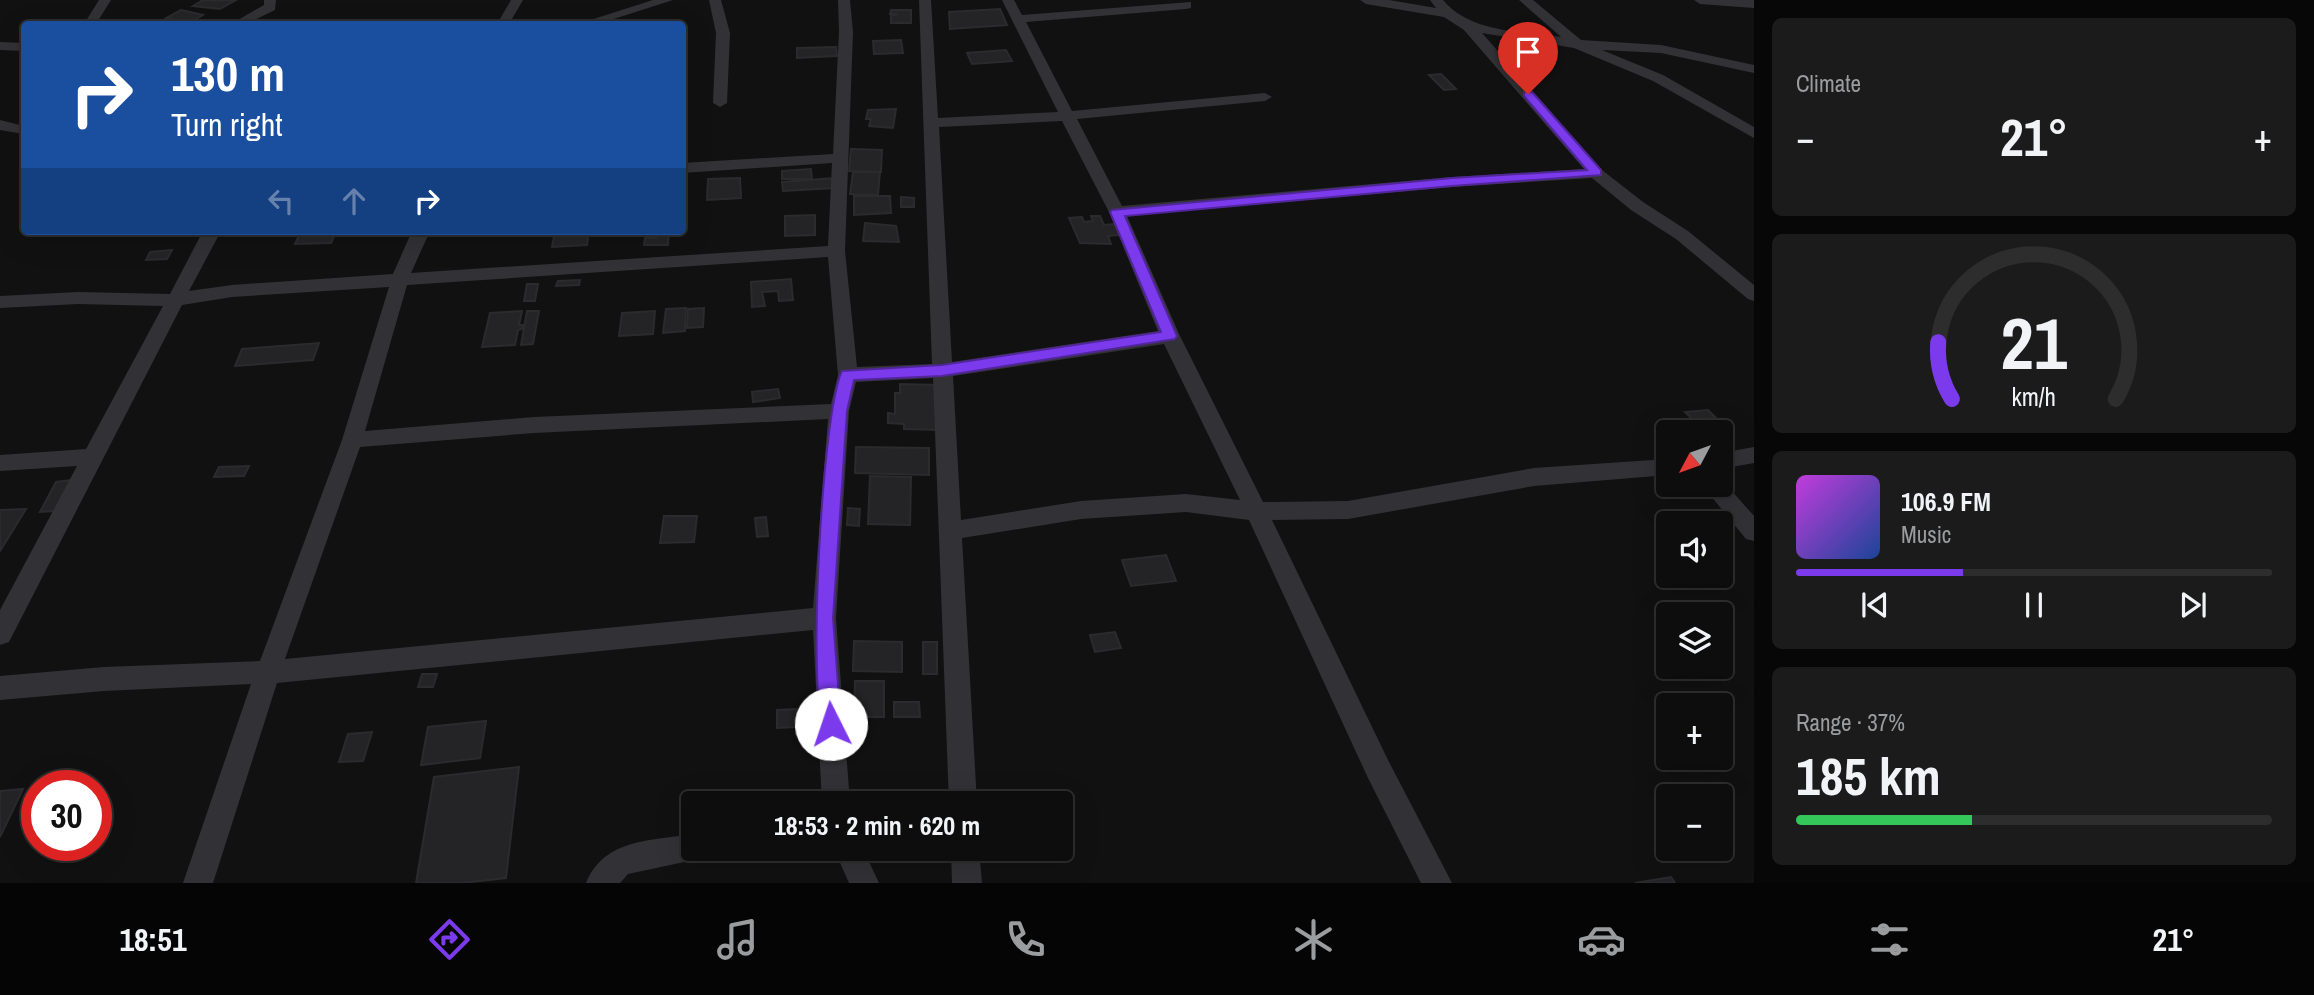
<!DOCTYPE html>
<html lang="en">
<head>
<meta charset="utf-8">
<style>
	body { margin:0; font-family:"Archivo Narrow",sans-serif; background:#1b1b1c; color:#f1f3f6; height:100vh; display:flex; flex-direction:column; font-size:26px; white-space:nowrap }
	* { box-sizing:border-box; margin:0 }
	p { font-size:23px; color:#9a9c9e }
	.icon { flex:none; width:38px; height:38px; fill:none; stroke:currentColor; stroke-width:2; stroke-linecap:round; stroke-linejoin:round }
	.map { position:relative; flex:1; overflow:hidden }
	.drawer { display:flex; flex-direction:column; gap:18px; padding:18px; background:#070708; width:560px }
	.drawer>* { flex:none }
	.guide { position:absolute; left:21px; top:21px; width:665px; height:214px; border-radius:7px; box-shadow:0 7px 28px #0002,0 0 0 2px #2d2d2e; background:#1a4fa0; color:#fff; overflow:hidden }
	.needle { width:46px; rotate:229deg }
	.tools { position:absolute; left:1656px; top:420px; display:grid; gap:14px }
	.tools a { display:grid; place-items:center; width:77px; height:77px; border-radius:7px; background:#0d0d0e; box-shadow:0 7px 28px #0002,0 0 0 2px #2d2d2e; font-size:35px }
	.speed { position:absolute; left:21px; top:770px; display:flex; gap:14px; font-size:35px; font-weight:700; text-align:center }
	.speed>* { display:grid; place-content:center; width:91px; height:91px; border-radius:50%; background:#0d0d0e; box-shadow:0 7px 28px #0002,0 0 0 2px #2d2d2e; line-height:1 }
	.speed .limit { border:10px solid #d22; background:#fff; color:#111 }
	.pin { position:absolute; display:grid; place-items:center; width:60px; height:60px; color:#fff; margin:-72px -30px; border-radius:50% 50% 50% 0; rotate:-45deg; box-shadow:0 0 7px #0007 }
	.pin .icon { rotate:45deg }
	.me { position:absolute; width:77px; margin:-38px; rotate:356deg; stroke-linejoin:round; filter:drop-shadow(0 0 5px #0008) }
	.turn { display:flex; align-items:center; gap:24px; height:147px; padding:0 35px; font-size:32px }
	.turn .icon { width:91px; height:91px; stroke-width:2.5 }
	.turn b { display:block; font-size:49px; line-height:60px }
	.lanes { display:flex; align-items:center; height:66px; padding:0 35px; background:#0003; justify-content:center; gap:35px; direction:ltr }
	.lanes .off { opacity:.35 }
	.big { font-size:52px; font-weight:700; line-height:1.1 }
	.drawer .widget { flex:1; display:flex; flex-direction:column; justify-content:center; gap:10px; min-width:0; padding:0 24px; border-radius:10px; background:#1b1b1c }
	.drawer .dial { align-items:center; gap:0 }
	.dial svg { height:182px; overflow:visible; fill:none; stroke:#2d2d2e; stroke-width:7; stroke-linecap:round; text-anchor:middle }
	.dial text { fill:#f1f3f6; stroke:none }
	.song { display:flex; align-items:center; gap:21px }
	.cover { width:84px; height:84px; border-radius:10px; background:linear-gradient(135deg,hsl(290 70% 55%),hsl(220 70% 35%)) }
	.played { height:7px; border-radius:4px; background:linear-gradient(90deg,#7c3aed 35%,#2d2d2e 35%) }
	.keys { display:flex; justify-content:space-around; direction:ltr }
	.heat { display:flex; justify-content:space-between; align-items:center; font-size:38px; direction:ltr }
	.charge { height:10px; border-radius:5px; background:linear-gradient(90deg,#34c759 37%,#2d2d2e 0) }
	.trip { position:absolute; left:681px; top:791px; width:392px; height:70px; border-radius:7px; background:#0d0d0e; box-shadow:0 7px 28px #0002,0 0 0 2px #2d2d2e; font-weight:700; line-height:70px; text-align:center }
	.tabs { display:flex; height:112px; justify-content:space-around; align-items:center; background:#050506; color:#9a9c9e }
	.tabs .icon { width:49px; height:49px }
	.tabs .on { color:#7c3aed }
	.tabs b { font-size:32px; color:#f1f3f6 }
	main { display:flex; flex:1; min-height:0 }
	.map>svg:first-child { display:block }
	.building { fill:#242426; stroke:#2b2b2e; stroke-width:2 }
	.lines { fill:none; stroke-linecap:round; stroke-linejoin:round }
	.minor { fill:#323236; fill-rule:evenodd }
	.route { fill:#7c3aed; stroke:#51269a; stroke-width:2 }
</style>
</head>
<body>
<main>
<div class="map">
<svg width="1754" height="883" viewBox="0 0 1754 883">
	<rect width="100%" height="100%" fill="#111112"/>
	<g class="building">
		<path d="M203,0H236L220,9L193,6Z"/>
		<path d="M1000,9L1007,25L950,29L949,12Z"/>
		<path d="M181,10L203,15L189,23L166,18Z"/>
		<path d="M891,10H911V23H891V16L897,14H890Z"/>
		<path d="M901,40L903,53L874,54L873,41Z"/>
		<path d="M836,47L837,56L797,58V48Z"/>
		<path d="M1006,50L1012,61L972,64L967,53Z"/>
		<path d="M1441,74L1456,89L1444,90L1429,75Z"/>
		<path d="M896,109L893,128L869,126L871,119H866L868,110Z"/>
		<path d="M851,149L882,150L881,172L849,171Z"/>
		<path d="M811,169L812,179H782V171Z"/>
		<path d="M853,172H880L878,195L850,194Z"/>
		<path d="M740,178L741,198L707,200L708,179Z"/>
		<path d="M834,178L835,188L783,191L782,182Z"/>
		<path d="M854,196H890L891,213L854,215Z"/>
		<path d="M901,197L914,198V207H901Z"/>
		<path d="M815,215V235L785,236V216Z"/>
		<path d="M1091,216H1100L1104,225L1114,224L1119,235L1108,236L1111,244L1080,243L1069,218L1082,217L1084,222L1093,221Z"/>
		<path d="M865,223L896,226L899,242L863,241Z"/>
		<path d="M301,231H329L336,232L331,243L295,244Z"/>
		<path d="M555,231H589L587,245L552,247Z"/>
		<path d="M647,231H669L668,245H644L645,238H656V235H647Z"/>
		<path d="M172,250L167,259L146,260L150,252Z"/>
		<path d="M791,279L793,300L779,301L778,291L762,292L765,306L752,307L751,282Z"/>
		<path d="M580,280L579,285L556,286L558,281Z"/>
		<path d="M527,284H538L535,301H524Z"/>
		<path d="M686,308L685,331L663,333L666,309Z"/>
		<path d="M704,308L703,327L687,328L688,309Z"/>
		<path d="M522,311L519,325H523L522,329L518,330L515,345L482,347L490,313Z"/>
		<path d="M527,311H539L533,344L521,345Z"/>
		<path d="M655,311L653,334L619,336L622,313Z"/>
		<path d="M319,343L313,360L235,366L242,349Z"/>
		<path d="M900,384L939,385L940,430L904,429V424L888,423V413L895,414V393H900Z"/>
		<path d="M778,389L780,398L753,402L752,392Z"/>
		<path d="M1708,410L1719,421L1696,423L1685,412Z"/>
		<path d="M856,447L929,448V475L855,473Z"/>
		<path d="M249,466L244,476L214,477L219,467Z"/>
		<path d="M870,476L911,477L910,525L868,524Z"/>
		<path d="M72,480L56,511L40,512L56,482Z"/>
		<path d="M848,508L860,509L859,526L847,525Z"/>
		<path d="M26,509L0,551V510Z"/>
		<path d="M664,516H697L694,542L660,543Z"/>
		<path d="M766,517L768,536L757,537L755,518Z"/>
		<path d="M1166,555L1176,581L1131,586L1122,560Z"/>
		<path d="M1115,632L1121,648L1095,652L1090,635Z"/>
		<path d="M854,641L902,642V672L853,671Z"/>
		<rect x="923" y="642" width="14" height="32"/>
		<path d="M422,674H437L433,687H418Z"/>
		<path d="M855,681H884V717H854Z"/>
		<path d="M894,702H919L920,717H894Z"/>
		<path d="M797,709V727L777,728V710Z"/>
		<path d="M852,719L866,720L865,733L851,732Z"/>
		<path d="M486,721L480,758L421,765L428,727Z"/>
		<path d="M372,732L363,761L339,762L348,734Z"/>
		<path d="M519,767L506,878L462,883H416L434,777Z"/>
		<path d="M23,789L0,837V791Z"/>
		<path d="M723,799V803H693V836L682,837L683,803Z"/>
		<path d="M1671,877L1675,883H1635Z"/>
	</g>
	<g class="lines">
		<g class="minor">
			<path d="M99,0H111L96,24H84Z"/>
			<path d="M264,0H276L275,10L246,24H231L264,5Z"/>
			<path d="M511,0H523L509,24H497Z"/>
			<path d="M653,0H673L598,24H578Z"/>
			<path d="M709,0H721L730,33L727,103L720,107L713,103L716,33Z"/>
			<path d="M838,0H850L853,32L845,251L857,367L932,364L919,0H931L938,118L1058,112L1002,0H1014L1022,15L1191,2V8L1186,9L1026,22L1072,111L1265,93L1272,97L1265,101L1077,119L1122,206L1452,177L1584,169L1464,30L1444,17L1366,4L1360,0H1389L1436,8L1430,0H1443C1471,33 1520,31 1561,37L1519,0H1533L1581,40L1661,45L1754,65V73L1661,53L1602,50L1663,75L1754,127V138L1653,81L1574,48L1482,33L1602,170L1643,202L1688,231L1754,285V301L1748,299L1676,239L1631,210L1592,178L1452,187L1127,216L1180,336L1263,502L1348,501L1534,468L1668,459V475L1534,486L1348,519L1272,520L1388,760L1452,883H1421L1368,778L1249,520L1186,512L1081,519L962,538L977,803H949L933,378L856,382L849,411L836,618L850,803H822L813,630L277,683L213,883H183L251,684L104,691L0,700V676L104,667L260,661L342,440L389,287L232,297L182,305L9,642L0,645V610L77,466L0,471V455L86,449L163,306L78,304L0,308V296L78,292L170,294L203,231H221L189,291L232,285L393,274L412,231H430L411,273L828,246L832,163L682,173V163L833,154L839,32ZM1062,121L1109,212L1158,331L952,362L939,127ZM828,257L838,375L831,404L534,417L365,431L407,285ZM1164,344L1240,500L1186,494L1081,501L961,520L953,376ZM828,419L813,608L285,659L360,447L534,433Z"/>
			<path d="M1694,0H1754V8L1700,4Z"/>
			<path d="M0,42L24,43V51L0,50Z"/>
			<path d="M0,120L24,126V134L0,130Z"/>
			<path d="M1754,447V463L1720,469V453Z"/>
			<path d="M1721,479L1754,516V541L1746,539L1702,485H1720Z"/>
			<path d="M693,834V849H707L703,858L628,874L620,883H586C605,838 651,841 693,834Z"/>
			<path d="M834,849H863L879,883H849Z"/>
			<path d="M951,849H979L982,883H952Z"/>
		</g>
	</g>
	<path class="route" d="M1524,92H1532L1601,170V175L1452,186L1125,216L1177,336L1175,339L942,376L854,380L847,411L833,618L841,724L838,731L831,733L824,731C807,690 822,411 842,371L942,365L1161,332L1110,212L1112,210L1452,178L1587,170L1524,96Z"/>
</svg>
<div class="tools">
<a><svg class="needle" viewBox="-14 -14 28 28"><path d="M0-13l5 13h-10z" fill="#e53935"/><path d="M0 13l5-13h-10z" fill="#9a9c9e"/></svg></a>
<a><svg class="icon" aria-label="sound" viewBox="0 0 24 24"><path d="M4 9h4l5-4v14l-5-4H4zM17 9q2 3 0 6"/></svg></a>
<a><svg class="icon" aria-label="layers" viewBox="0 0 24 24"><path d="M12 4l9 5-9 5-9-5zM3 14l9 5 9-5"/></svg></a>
<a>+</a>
<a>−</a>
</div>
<div class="speed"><div class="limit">30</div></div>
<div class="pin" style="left:1528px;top:94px;background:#d93025"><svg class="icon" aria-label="arrive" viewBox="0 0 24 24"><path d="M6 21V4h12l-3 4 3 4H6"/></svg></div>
<svg class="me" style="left:831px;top:724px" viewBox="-20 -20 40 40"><circle r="19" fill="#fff"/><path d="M0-13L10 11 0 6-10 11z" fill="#7c3aed"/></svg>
<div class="trip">18:53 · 2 min · 620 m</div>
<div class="guide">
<div class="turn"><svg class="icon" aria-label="right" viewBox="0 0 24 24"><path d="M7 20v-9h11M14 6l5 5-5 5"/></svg><div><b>130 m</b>Turn right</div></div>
<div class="lanes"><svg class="icon off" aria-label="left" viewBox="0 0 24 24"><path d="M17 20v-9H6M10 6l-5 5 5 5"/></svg><svg class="icon off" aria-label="ahead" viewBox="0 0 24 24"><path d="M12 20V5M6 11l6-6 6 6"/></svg><svg class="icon" aria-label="right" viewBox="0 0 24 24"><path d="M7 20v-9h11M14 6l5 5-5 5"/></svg></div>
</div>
</div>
<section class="drawer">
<div class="widget"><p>Climate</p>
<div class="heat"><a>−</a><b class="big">21°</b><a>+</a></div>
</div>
<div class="widget dial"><svg viewBox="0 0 100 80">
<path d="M14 69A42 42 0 1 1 86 69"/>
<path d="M14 69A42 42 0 0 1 8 44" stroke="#7c3aed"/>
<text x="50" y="56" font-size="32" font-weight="700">21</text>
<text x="50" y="72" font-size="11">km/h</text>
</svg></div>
<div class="widget">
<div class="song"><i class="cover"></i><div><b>106.9 FM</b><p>Music</p></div></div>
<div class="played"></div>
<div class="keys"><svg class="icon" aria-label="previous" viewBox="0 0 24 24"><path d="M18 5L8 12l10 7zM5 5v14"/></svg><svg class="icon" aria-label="pause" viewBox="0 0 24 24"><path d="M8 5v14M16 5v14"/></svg><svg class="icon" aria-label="next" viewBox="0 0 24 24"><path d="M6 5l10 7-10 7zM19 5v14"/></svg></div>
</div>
<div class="widget"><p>Range · 37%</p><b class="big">185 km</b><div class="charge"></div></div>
</section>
</main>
<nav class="tabs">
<b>18:51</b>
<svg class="icon on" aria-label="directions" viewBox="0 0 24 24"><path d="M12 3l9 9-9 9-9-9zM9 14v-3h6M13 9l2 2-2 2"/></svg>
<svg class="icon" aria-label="music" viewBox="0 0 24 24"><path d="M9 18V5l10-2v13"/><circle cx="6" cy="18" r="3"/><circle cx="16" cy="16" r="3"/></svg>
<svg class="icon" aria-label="phone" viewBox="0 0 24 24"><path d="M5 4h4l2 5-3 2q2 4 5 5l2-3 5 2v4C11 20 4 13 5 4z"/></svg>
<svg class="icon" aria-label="climate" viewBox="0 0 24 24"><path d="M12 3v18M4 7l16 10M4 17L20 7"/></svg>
<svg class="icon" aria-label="car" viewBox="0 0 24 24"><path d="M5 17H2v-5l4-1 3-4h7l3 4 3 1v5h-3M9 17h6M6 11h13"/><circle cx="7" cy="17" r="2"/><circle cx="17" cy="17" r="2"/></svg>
<svg class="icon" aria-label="filters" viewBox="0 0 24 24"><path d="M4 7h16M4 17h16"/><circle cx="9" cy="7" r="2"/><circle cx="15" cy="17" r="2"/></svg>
<b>21°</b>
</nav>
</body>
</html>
